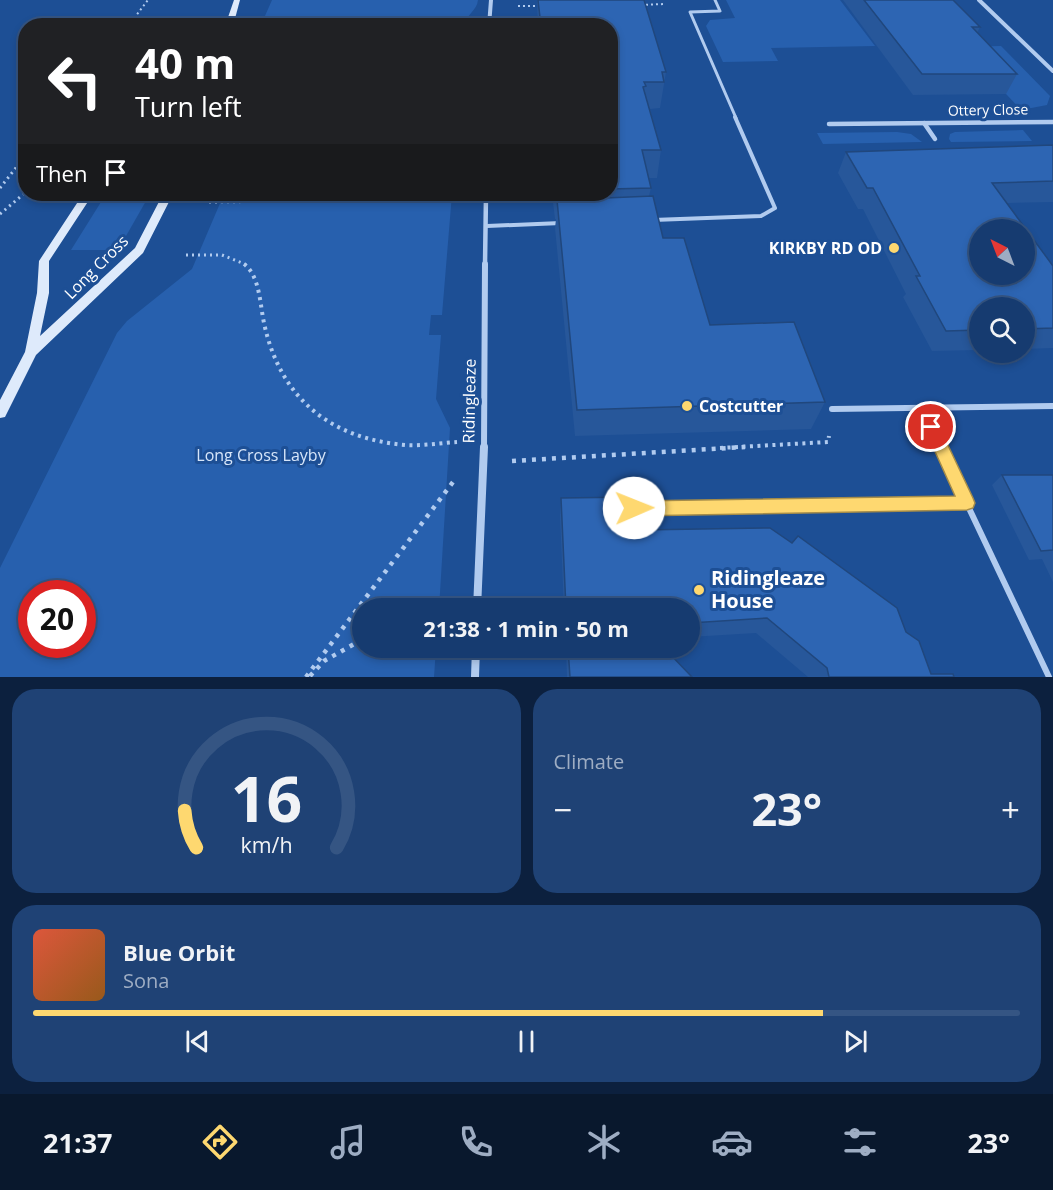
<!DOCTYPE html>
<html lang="en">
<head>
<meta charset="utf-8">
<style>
	body { margin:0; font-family:"Open Sans",sans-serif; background:#1f4275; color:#f1f3f6; height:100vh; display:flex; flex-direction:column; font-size:22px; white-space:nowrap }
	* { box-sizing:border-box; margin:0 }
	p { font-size:20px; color:#9eadc3 }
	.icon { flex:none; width:33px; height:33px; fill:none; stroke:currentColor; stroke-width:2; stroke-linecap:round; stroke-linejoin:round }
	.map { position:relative; height:677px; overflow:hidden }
	.panel { display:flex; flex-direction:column; gap:12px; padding:12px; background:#0c203e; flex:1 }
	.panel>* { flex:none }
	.top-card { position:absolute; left:18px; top:18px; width:600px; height:183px; border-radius:24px; box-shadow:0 3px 9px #0003,0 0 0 2px #355583; background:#202124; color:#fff; overflow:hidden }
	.needle { width:39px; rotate:318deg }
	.buttons { position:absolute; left:969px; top:219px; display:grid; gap:12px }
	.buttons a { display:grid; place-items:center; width:66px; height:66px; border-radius:50%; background:#163b70; box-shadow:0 3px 9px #0003,0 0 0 2px #355583; font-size:30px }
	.speed { position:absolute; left:18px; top:580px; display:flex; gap:12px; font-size:30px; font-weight:700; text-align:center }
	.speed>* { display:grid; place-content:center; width:78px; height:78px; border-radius:50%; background:#163b70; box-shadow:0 3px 9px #0003,0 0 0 2px #355583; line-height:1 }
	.speed .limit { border:9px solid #d22; background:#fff; color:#111 }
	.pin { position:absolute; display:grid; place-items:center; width:51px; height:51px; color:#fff; margin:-26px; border:3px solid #fff; border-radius:50%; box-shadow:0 2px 6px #0007 }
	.me { position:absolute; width:66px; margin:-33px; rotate:89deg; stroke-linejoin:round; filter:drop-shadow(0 0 4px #0008) }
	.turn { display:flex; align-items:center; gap:21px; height:126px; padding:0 18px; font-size:27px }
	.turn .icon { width:78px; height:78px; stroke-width:2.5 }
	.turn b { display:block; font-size:42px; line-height:51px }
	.then { display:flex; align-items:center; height:57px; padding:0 18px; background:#0003; gap:12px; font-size:22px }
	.big { font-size:45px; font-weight:700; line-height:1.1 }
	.panel .tile { flex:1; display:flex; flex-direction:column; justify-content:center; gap:9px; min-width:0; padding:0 21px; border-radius:24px; background:#1f4275 }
	.panel .dial { align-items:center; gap:0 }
	.dial svg { height:156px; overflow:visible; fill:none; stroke:#355583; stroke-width:7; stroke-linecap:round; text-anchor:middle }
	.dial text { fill:#f1f3f6; stroke:none }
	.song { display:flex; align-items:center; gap:18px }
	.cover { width:72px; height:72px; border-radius:9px; background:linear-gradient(135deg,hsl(10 70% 55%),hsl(30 70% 35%)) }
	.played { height:6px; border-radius:3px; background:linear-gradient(90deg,#fed870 80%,#355583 80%) }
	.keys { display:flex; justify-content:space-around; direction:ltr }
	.heat { display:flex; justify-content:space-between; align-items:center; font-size:33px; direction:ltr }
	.panel .tiles { flex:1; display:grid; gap:12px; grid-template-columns:1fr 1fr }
	.tile:last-child { grid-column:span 2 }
	.trip { position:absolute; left:352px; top:598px; width:348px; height:60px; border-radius:30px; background:#163b70; box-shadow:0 3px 9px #0003,0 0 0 2px #355583; font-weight:700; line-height:60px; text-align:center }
	.dock { display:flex; height:96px; justify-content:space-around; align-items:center; background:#09182d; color:#9eadc3 }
	.dock .icon { width:42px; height:42px }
	.dock .selected { color:#fed870 }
	.dock b { font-size:27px; color:#f1f3f6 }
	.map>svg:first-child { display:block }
	.green { fill:#2760ae; fill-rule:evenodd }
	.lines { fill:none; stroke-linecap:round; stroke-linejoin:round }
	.path-far3 { stroke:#b1cbef; stroke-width:2; stroke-dasharray:2 3; stroke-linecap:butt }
	.path-far2 { stroke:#b1cbef; stroke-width:3; stroke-dasharray:2 4; stroke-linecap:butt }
	.path-far1 { stroke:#b1cbef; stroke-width:4; stroke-dasharray:3 4.5; stroke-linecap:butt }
	.path { stroke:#b1cbef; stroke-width:4.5; stroke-dasharray:4 6; stroke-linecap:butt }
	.lane-far3 { stroke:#b1cbef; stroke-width:3 }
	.lane-far2 { stroke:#b1cbef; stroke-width:4 }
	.lane-far1 { stroke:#b1cbef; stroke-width:4.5 }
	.lane { stroke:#b1cbef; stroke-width:6 }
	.street-far3 { stroke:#b1cbef; stroke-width:4 }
	.street-far2 { stroke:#b1cbef; stroke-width:4.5 }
	.street-far1 { stroke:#b1cbef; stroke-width:6 }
	.street { stroke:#b1cbef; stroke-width:8 }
	.secondary { fill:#deeafb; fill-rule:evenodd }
	.wall { fill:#27579a }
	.building { fill:#2d65b3; stroke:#20477d; stroke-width:1.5; fill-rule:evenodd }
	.route { fill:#fed870; stroke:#a58c49; stroke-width:1.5 }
	.poi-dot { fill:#fed870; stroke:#1d4f95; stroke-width:2 }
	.labels { text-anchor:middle; stroke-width:6; stroke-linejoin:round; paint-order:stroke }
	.far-street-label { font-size:14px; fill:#fff; stroke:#1d4f95 }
	.poi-label { font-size:16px; font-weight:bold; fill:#fff; stroke:#1d4f95; text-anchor:end }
	.street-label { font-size:16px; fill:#fff; stroke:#1d4f95 }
	.park-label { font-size:16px; fill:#d7e6fa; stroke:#1d4f95 }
	.near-poi-label { font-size:20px; font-weight:bold; fill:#fff; stroke:#1d4f95; text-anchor:start }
</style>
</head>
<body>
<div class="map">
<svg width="1053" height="677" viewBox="0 0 1053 677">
	<rect width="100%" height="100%" fill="#1d4f95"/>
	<g class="green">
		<path d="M272,0H478C477,11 466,14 465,25H261Z"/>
		<path d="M726,0H840L875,46L771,48L778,61L723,62L706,26L710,20L735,18Z"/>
		<path d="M1001,46L1050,96L1047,105L1021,110L962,47Z"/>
		<path d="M1023,130L1032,141L951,142L949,139L950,134L955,132Z"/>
		<path d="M897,132L911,134L922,142L823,144L817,133Z"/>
		<path d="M106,194H150L118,250H71Z"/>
		<path d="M224,194H452L442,315H431L429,335H441L436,399L450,428L439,609H363V648H436L434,677H0V568L117,333L127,321L192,269ZM32,594H82V645H32Z"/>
	</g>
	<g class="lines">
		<g class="path-far3">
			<path d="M641,5L664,4"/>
			<path d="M518,6H537"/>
			<path d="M128,26L148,0"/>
		</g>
		<g class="path-far2">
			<path d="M0,188L26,155"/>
			<path d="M209,202L458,199"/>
			<path d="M0,214L26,192"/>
			<path d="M186,255H222L247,265"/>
		</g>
		<g class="path-far1">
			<path d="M244,264C260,276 260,305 264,323C280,398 330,439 406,445C423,446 440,443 457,442"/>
			<path d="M720,448L828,442L829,436"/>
		</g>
		<g class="path">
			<path d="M512,461L745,447"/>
			<path d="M310,676L324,661L363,639"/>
			<path d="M306,677L453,482"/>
		</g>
		<path class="lane-far3" d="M715,0L720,11L690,12L736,118"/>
		<g class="lane-far2">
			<path d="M653,220L761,216L775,208L735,117"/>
			<path d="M487,226L561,223"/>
		</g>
		<path class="lane-far1" d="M922,408L941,448"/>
		<g class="lane">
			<path d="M940,447L1049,677"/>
			<path d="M634,508L967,503"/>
		</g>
		<g class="street-far3">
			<path d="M979,0L1053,71"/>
			<path d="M489,26L491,0"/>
		</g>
		<g class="street-far2">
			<path d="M924,123L935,139"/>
			<path d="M829,124L1053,122"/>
			<path d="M485,265L486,194"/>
		</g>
		<g class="street-far1">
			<path d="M832,409L1053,406"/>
			<path d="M484,448L485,264"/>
		</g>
		<g class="street">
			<path d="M477,609L484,447"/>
			<path d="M475,677L476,648"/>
		</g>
		<g class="secondary">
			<path d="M234,0H240L233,26H225Z"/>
			<path d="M83,194H93L49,261V293L40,336L135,248L163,194H173L143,253L36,355L5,417L0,418V400L25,352L37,293L39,261Z"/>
		</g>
	</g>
	<g class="wall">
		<path d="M537,0H644L666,72L660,108L650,109L661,150L657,178H648L651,188L649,196L663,238L710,325L825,402L811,429L575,436L555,228L556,219H555L552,194H610V26H538Z"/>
		<path d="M843,0H953L980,27L977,33L1017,74L1006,94L913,95Z"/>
		<path d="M1053,145V202L1007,203L1053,266V348L1024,349V308H980V350L932,351L903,297L906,294L863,209H858L838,173L846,152Z"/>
		<path d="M1002,475H1053V582L1042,559L1029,560L992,485Z"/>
		<path d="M561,498L639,530L906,632L931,674L954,677H808L756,633L690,637V609H564L560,516Z"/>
		<path d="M566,648H664L692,677H567Z"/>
	</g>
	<g class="building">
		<path d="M538,0H644L666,72H662L664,82H644L646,86L643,87L661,150H642L651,188L610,189V26H541Z"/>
		<path d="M864,0H953L980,27H972L1017,74H922Z"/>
		<path d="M1053,145V181L992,183L1053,266V328L1024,329V308H980V330L946,331L916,276H920L873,188H867L846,152ZM980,230H1024V274H980Z"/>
		<path d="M653,196L663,238H684L710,325L794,322L825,402L577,410L557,200Z"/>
		<path d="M1002,475H1053V550L1041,551Z"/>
		<path d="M635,497L639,530L770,528L792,543L798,536L897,608L906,632L919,641L931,674H953L954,677H829L827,668L767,618L690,623V609H566L561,498Z"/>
		<path d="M568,648H664L692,677H570Z"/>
	</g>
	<path class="route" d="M931,420L937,422L973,498L975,503L973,508L967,510L634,516L628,513L626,508L628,503L634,501L955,496L924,427L926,422Z"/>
	<g class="poi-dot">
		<circle cx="894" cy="248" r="6"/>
		<circle cx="687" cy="406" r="6"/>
		<circle cx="699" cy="590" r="6"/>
	</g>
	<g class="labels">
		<g class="far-street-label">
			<text transform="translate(988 110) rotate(-1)" y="5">Ottery Close</text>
		</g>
		<g class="poi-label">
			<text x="882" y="254">KIRKBY RD OD</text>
			<text x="699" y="412" text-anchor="start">Costcutter</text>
		</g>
		<g class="street-label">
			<text transform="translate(96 267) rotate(-45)" y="6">Long Cross</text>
			<text transform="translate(469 401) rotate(-89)" y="6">Ridingleaze</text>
		</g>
		<g class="park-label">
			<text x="261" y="461">Long Cross Layby</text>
		</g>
		<g class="near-poi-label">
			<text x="711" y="585">Ridingleaze<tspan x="711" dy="23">House</tspan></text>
		</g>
	</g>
</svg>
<div class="buttons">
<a><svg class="needle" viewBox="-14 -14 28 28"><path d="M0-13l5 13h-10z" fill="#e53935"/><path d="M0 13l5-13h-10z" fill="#9eadc3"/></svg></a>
<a><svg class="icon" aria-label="search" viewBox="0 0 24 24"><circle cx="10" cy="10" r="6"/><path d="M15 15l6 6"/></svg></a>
</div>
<div class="speed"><div class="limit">20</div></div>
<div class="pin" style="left:931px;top:427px;background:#d93025"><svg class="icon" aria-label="arrive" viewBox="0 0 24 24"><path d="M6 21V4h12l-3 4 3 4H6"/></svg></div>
<svg class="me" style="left:634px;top:508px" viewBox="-20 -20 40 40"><circle r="19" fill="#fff"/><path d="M0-13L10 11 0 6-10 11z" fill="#fed870"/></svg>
<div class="trip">21:38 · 1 min · 50 m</div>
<div class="top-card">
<div class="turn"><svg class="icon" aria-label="left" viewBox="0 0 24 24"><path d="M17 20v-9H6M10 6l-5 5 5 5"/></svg><div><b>40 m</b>Turn left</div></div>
<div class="then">Then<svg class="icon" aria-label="arrive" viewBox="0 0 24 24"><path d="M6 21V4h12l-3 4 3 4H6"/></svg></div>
</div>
</div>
<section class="panel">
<div class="tiles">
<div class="tile dial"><svg viewBox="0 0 100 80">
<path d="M14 69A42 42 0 1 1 86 69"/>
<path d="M14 69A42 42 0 0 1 8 50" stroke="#fed870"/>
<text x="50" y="56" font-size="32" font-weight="700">16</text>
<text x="50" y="72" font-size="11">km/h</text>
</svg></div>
<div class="tile"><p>Climate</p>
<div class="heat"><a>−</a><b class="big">23°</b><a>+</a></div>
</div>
<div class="tile">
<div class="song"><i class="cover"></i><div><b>Blue Orbit</b><p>Sona</p></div></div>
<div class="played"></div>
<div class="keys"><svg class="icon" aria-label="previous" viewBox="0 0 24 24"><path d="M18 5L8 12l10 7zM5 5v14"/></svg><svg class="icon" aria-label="pause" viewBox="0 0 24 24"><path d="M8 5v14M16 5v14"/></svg><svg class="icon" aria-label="next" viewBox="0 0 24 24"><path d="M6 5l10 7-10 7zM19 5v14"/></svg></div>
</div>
</div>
</section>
<nav class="dock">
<b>21:37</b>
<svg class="icon selected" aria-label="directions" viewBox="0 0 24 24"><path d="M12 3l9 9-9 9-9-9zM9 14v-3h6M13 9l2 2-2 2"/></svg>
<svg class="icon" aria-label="music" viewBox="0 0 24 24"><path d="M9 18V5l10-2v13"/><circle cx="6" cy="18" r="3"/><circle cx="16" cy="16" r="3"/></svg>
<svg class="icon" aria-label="phone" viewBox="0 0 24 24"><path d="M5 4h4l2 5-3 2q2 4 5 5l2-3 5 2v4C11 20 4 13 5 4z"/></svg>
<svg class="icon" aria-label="climate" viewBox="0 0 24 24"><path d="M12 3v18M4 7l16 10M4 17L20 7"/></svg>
<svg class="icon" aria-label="car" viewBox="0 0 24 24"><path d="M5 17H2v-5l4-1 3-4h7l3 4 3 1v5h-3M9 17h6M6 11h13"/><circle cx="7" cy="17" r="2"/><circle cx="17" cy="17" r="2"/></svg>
<svg class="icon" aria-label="filters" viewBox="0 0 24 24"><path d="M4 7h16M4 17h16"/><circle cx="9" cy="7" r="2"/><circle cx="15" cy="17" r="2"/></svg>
<b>23°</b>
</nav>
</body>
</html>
